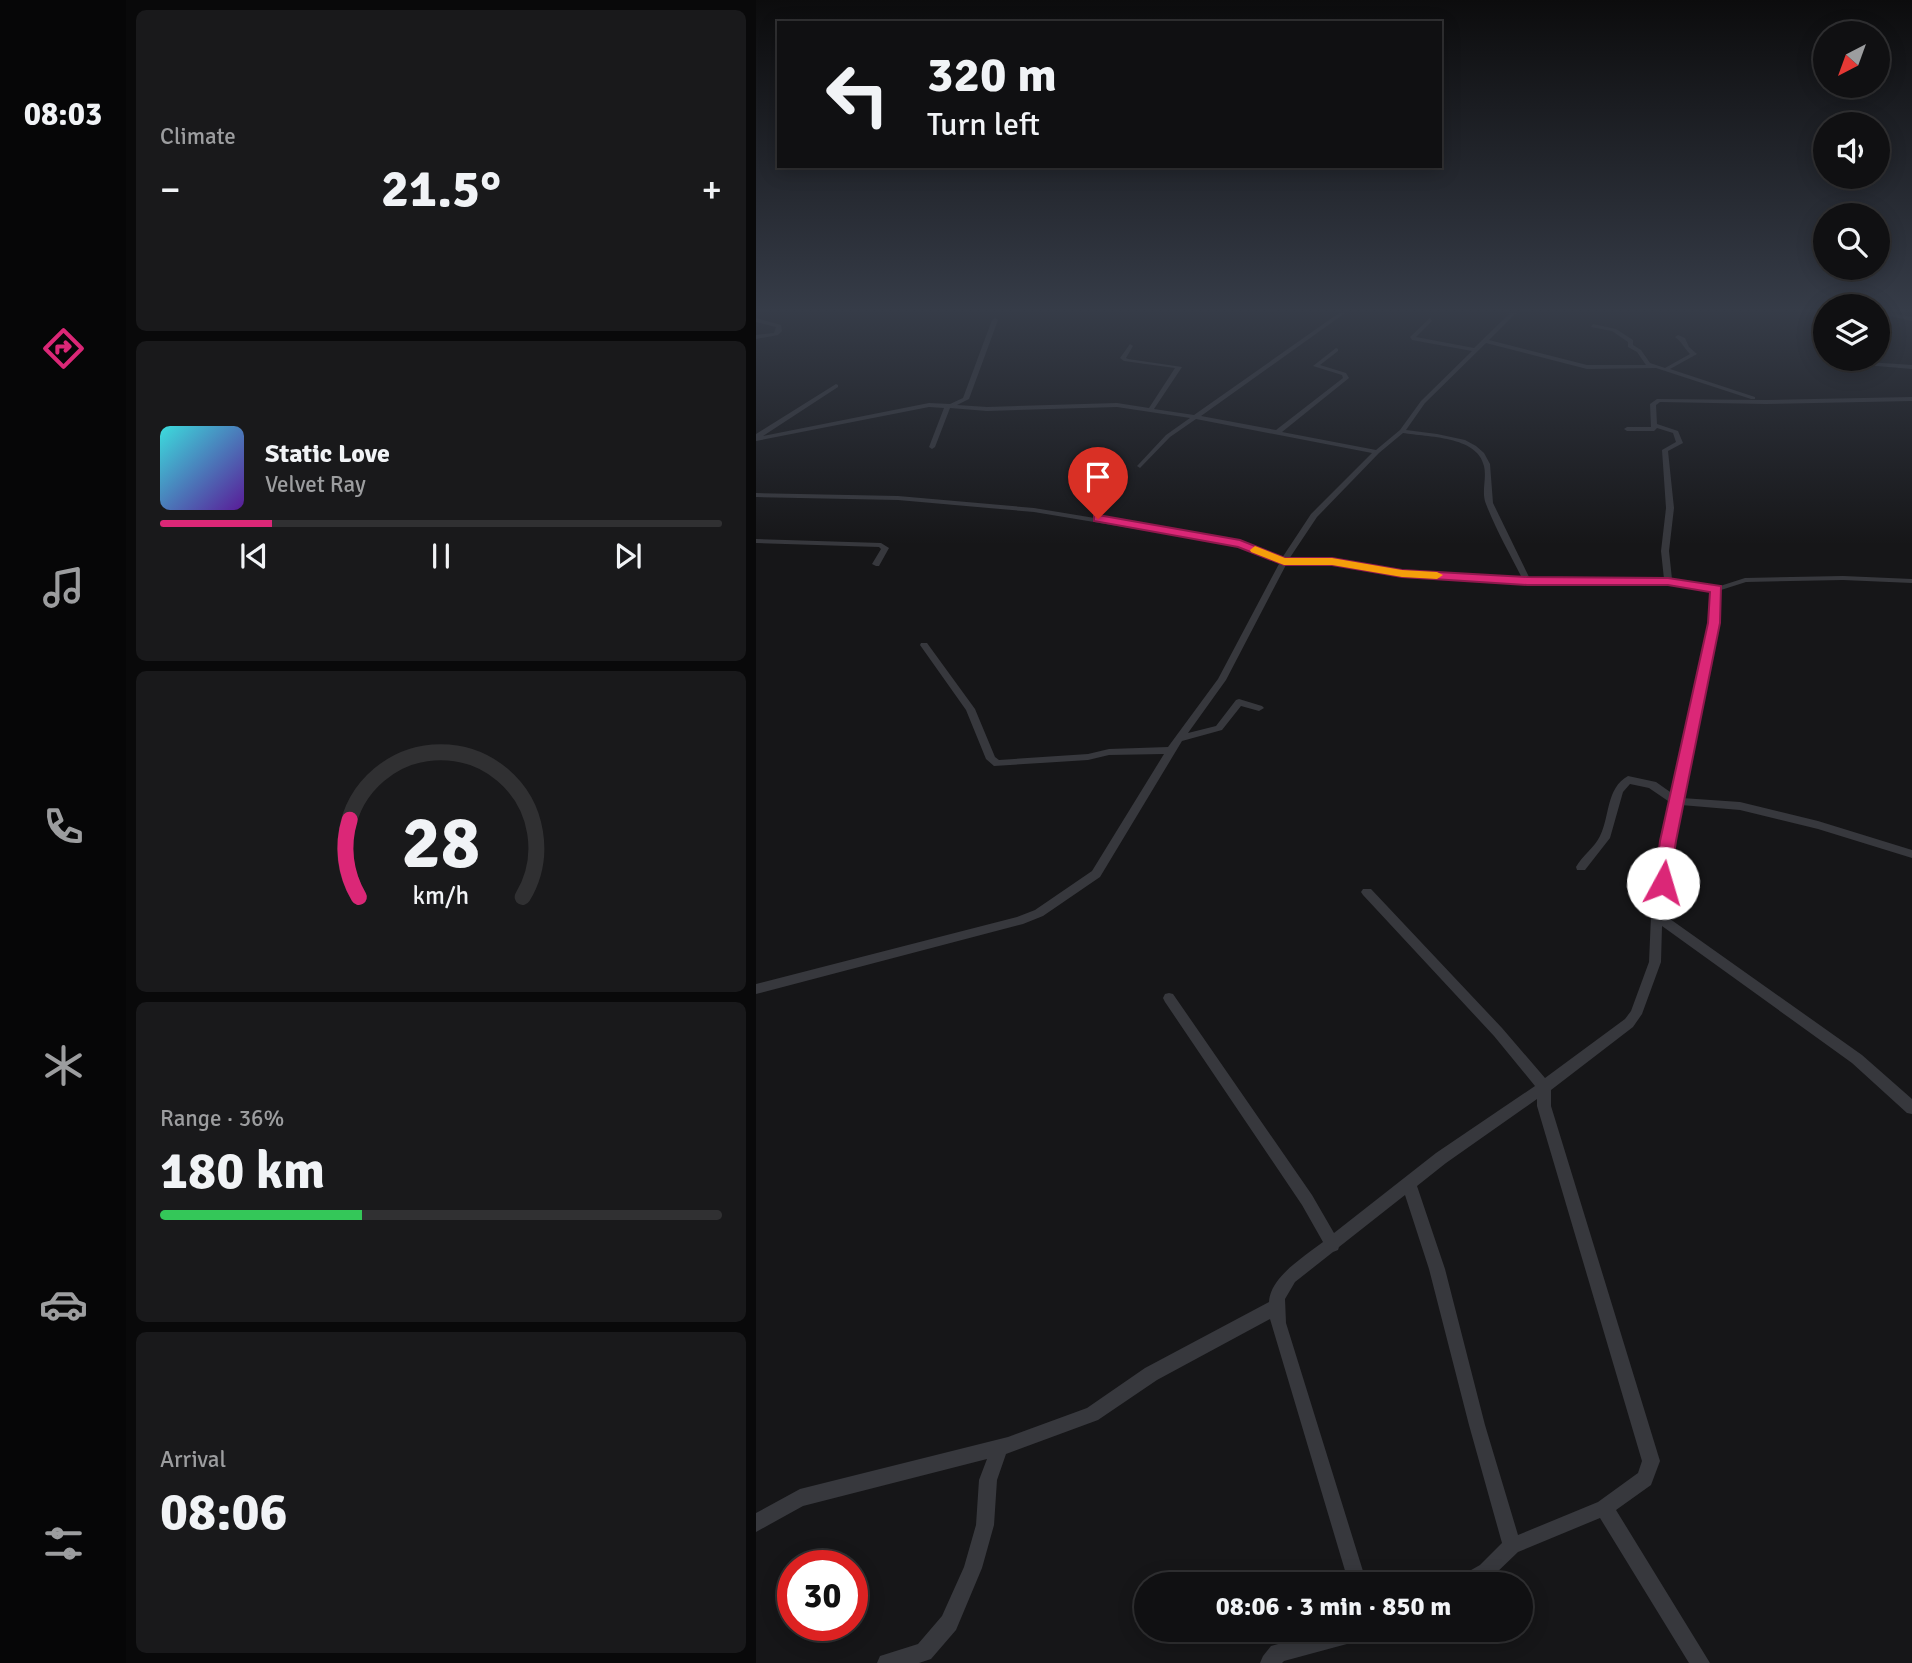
<!DOCTYPE html>
<html lang="en">
<head>
<meta charset="utf-8">
<style>
	body { margin:0; font-family:Signika,sans-serif; background:#19191b; color:#f1f3f6; height:100vh; display:flex; flex-direction:column; font-size:26px; white-space:nowrap }
	* { box-sizing:border-box; margin:0 }
	p { font-size:23px; color:#9c9d9f }
	.icon { flex:none; width:38px; height:38px; fill:none; stroke:currentColor; stroke-width:2; stroke-linecap:round; stroke-linejoin:round }
	.map { position:relative; flex:1; overflow:hidden }
	.panel { display:flex; flex-direction:column; gap:10px; padding:10px; background:#09090a; width:630px }
	.panel>* { flex:none }
	.top-card { position:absolute; left:21px; top:21px; width:665px; height:147px; border-radius:0px; box-shadow:0 4px 18px #0003,0 0 0 2px #303032; background:#101012; color:#f1f3f6; overflow:hidden }
	.needle { width:46px; rotate:221deg }
	.controls { position:absolute; left:1057px; top:21px; display:grid; gap:14px }
	.controls a { display:grid; place-items:center; width:77px; height:77px; border-radius:50%; background:#101012; box-shadow:0 4px 18px #0003,0 0 0 2px #303032; font-size:35px }
	.speed { position:absolute; left:21px; top:1550px; display:flex; gap:14px; font-size:35px; font-weight:700; text-align:center }
	.speed>* { display:grid; place-content:center; width:91px; height:91px; border-radius:50%; background:#101012; box-shadow:0 4px 18px #0003,0 0 0 2px #303032; line-height:1 }
	.speed .limit { border:10px solid #d22; background:#fff; color:#111 }
	.pin { position:absolute; display:grid; place-items:center; width:60px; height:60px; color:#fff; margin:-72px -30px; border-radius:50% 50% 50% 0; rotate:-45deg; box-shadow:0 0 7px #0007 }
	.pin .icon { rotate:45deg }
	.me { position:absolute; width:77px; margin:-38px; rotate:6deg; stroke-linejoin:round; filter:drop-shadow(0 0 5px #0008) }
	.turn { display:flex; align-items:center; gap:24px; height:147px; padding:0 35px; font-size:32px }
	.turn .icon { width:91px; height:91px; stroke-width:2.5 }
	.turn b { display:block; font-size:49px; line-height:60px }
	.big { font-size:52px; font-weight:800; line-height:1.1 }
	.panel .card { flex:1; display:flex; flex-direction:column; justify-content:center; gap:10px; min-width:0; padding:0 24px; border-radius:10px; background:#19191b }
	.panel .dial { align-items:center; gap:0 }
	.dial svg { height:182px; overflow:visible; fill:none; stroke:#303032; stroke-width:7; stroke-linecap:round; text-anchor:middle }
	.dial text { fill:#f1f3f6; stroke:none }
	.song { display:flex; align-items:center; gap:21px }
	.cover { width:84px; height:84px; border-radius:10px; background:linear-gradient(135deg,hsl(180 70% 55%),hsl(270 70% 35%)) }
	.played { height:7px; border-radius:4px; background:linear-gradient(90deg,#db2777 20%,#303032 20%) }
	.keys { display:flex; justify-content:space-around; direction:ltr }
	.heat { display:flex; justify-content:space-between; align-items:center; font-size:38px; direction:ltr }
	.charge { height:10px; border-radius:5px; background:linear-gradient(90deg,#34c759 36%,#303032 0) }
	.trip { position:absolute; left:378px; top:1572px; width:399px; height:70px; border-radius:35px; background:#101012; box-shadow:0 4px 18px #0003,0 0 0 2px #303032; font-weight:800; line-height:70px; text-align:center }
	main { display:flex; flex:1; min-height:0 }
	.tabs { display:flex; flex-direction:column; width:126px; justify-content:space-around; align-items:center; background:#060607; color:#9c9d9f }
	.tabs .icon { width:49px; height:49px }
	.tabs .current { color:#db2777 }
	.tabs b { font-size:32px; color:#f1f3f6 }
	.map>svg:first-child { display:block }
	.lines { fill:none; stroke-linecap:round; stroke-linejoin:round }
	.minor { fill:#37383d; fill-rule:evenodd }
	.route { fill:#db2777; stroke:#8e194d; stroke-width:2 }
	.slow { fill:#f59e0b }
</style>
</head>
<body>
<main>
<nav class="tabs">
<b>08:03</b>
<svg class="icon current" aria-label="directions" viewBox="0 0 24 24"><path d="M12 3l9 9-9 9-9-9zM9 14v-3h6M13 9l2 2-2 2"/></svg>
<svg class="icon" aria-label="music" viewBox="0 0 24 24"><path d="M9 18V5l10-2v13"/><circle cx="6" cy="18" r="3"/><circle cx="16" cy="16" r="3"/></svg>
<svg class="icon" aria-label="phone" viewBox="0 0 24 24"><path d="M5 4h4l2 5-3 2q2 4 5 5l2-3 5 2v4C11 20 4 13 5 4z"/></svg>
<svg class="icon" aria-label="climate" viewBox="0 0 24 24"><path d="M12 3v18M4 7l16 10M4 17L20 7"/></svg>
<svg class="icon" aria-label="car" viewBox="0 0 24 24"><path d="M5 17H2v-5l4-1 3-4h7l3 4 3 1v5h-3M9 17h6M6 11h13"/><circle cx="7" cy="17" r="2"/><circle cx="17" cy="17" r="2"/></svg>
<svg class="icon" aria-label="filters" viewBox="0 0 24 24"><path d="M4 7h16M4 17h16"/><circle cx="9" cy="7" r="2"/><circle cx="15" cy="17" r="2"/></svg>
</nav>
<section class="panel">
<div class="card"><p>Climate</p>
<div class="heat"><a>−</a><b class="big">21.5°</b><a>+</a></div>
</div>
<div class="card">
<div class="song"><i class="cover"></i><div><b>Static Love</b><p>Velvet Ray</p></div></div>
<div class="played"></div>
<div class="keys"><svg class="icon" aria-label="previous" viewBox="0 0 24 24"><path d="M18 5L8 12l10 7zM5 5v14"/></svg><svg class="icon" aria-label="pause" viewBox="0 0 24 24"><path d="M8 5v14M16 5v14"/></svg><svg class="icon" aria-label="next" viewBox="0 0 24 24"><path d="M6 5l10 7-10 7zM19 5v14"/></svg></div>
</div>
<div class="card dial"><svg viewBox="0 0 100 80">
<path d="M14 69A42 42 0 1 1 86 69"/>
<path d="M14 69A42 42 0 0 1 10 35" stroke="#db2777"/>
<text x="50" y="56" font-size="32" font-weight="700">28</text>
<text x="50" y="72" font-size="11">km/h</text>
</svg></div>
<div class="card"><p>Range · 36%</p><b class="big">180 km</b><div class="charge"></div></div>
<div class="card"><p>Arrival</p><b class="big">08:06</b></div>
</section>
<div class="map">
<svg width="1156" height="1663" viewBox="0 0 1156 1663">
	<rect width="100%" height="100%" fill="#161618"/>
	<g class="lines">
		<g class="minor">
			<path d="M583,313H589L445,416L520,430L587,378L586,375L557,366L580,348L582,349V351L564,365L590,373L593,378L526,432L620,450L644,430L665,401L716,351L656,340L654,337L674,318L676,321L660,337L718,348L754,313H760L733,340L831,365H890L881,352L872,347V342L856,331L835,327L837,324L860,329L877,340V345L885,350L894,363L909,368L934,354C928,348 926,342 919,337L922,335L929,338L933,347L941,354L914,369L999,397V399H995L900,368L831,369L730,343L669,403L650,430L681,434L709,440L720,446L728,453L734,464L737,503L774,579H908L905,551L910,508L906,450L920,442L917,433L901,428L898,431H871L868,429L871,427H895L894,404L901,399L1010,400L1156,397V401L1010,404L904,402L900,405L901,424L922,431L927,443L912,451L918,508L913,551L916,579L961,587L989,578L1087,576L1156,579V583L1087,580L990,582L965,590L962,623L926,798L984,802L1062,821L1156,850V858L1062,829L984,810L925,805L917,841L907,914L1106,1055L1156,1099V1114L1151,1113L1096,1063L906,926L905,962L886,1014L877,1027L795,1090V1106L904,1461L895,1485L860,1510L954,1663H933L844,1518L762,1552L736,1577L725,1584H698L701,1578L724,1565L746,1543L713,1425L673,1269L649,1195L583,1247L582,1250L577,1252L539,1282L529,1299L530,1323L611,1584H593L514,1319L401,1380L342,1420L250,1454L241,1480L238,1525L226,1568L200,1630L175,1659L163,1663H121L124,1656L162,1644L186,1616L208,1567L220,1525L223,1480L231,1459L47,1506L0,1532V1513L44,1489L252,1437L331,1408L389,1368L513,1302C514,1277 549,1256 567,1242L546,1205L409,1002L407,998L409,994L413,993L417,994L556,1195L578,1233L680,1153L779,1086L738,1036L607,895L605,892L607,889H615L746,1028L789,1078L869,1019L875,1011L893,962L895,916L907,841L915,803L893,788L874,784L867,792L854,838L829,870H821L820,867C826,856 839,847 844,836C854,816 850,788 872,776L900,782L917,794L954,623L957,591L912,583H771L646,575L576,564L531,563L470,680L432,733L460,726L480,700L483,699L506,706L508,708L503,711L485,706L466,730L426,741L344,877L287,916L267,924L0,994V984L261,917L279,910L336,871L408,754L353,755L332,760L238,766L230,759L210,710L164,645L165,643H171L219,709L239,757L243,760L332,754L353,749L412,747L462,679L524,562L482,546L278,512L142,500L0,497V493L142,496L278,508L484,542L526,558L555,514L616,453L440,419L414,437L384,468L381,466L382,465L410,435L434,418L361,407L231,411L194,408L179,447L176,449L173,447L188,408L173,407L0,441V434L80,384L82,385V387L7,436L173,403L194,404L207,398L236,320L239,318L242,320L213,399L201,405L231,407L361,403L393,408L419,368L368,361L364,358L374,344L377,346L370,358L372,359L426,367L398,409L438,415ZM647,433C671,437 722,436 728,466C731,479 725,492 730,504C740,530 754,554 766,578L646,571L576,560L533,559L561,517L623,453ZM781,1099V1106L886,1461L882,1473L842,1502L762,1535L729,1425L689,1269L661,1186L690,1163Z"/>
			<path d="M1135,313L1156,317V321L1133,316Z"/>
			<path d="M0,318L25,325L26,331L22,335L0,339V335L18,333L20,327L0,322Z"/>
			<path d="M1111,362L1156,365V369L1109,365L1108,364Z"/>
			<path d="M0,539L125,543L133,548L123,566H120L116,564L125,549L123,547L0,543Z"/>
			<path d="M576,1629H622L620,1636L613,1638L528,1661L526,1663H504L507,1656L515,1646Z"/>
		</g>
	</g>
	<linearGradient id="sky" x2="0" y2="1"><stop stop-color="#0c0c0d"/><stop offset="0.57" stop-color="#363c48"/><stop offset="1" stop-color="#363c48" stop-opacity="0"/></linearGradient>
	<rect width="1156" height="545" fill="url(#sky)"/>
	<path class="route" d="M342,515L484,540L529,558H576L646,570L771,577L912,578L965,586L964,623L920,841L913,887H901L899,883L904,841L952,623L954,592L912,585H771L646,577L576,565H528L482,547L338,521V516Z"/>
	<path class="slow" d="M499,546L529,558H576L646,570L681,572L687,575L681,579L646,577L576,565H528L495,552L494,550Z"/>
</svg>
<div class="controls">
<a><svg class="needle" viewBox="-14 -14 28 28"><path d="M0-13l5 13h-10z" fill="#e53935"/><path d="M0 13l5-13h-10z" fill="#9c9d9f"/></svg></a>
<a><svg class="icon" aria-label="sound" viewBox="0 0 24 24"><path d="M4 9h4l5-4v14l-5-4H4zM17 9q2 3 0 6"/></svg></a>
<a><svg class="icon" aria-label="search" viewBox="0 0 24 24"><circle cx="10" cy="10" r="6"/><path d="M15 15l6 6"/></svg></a>
<a><svg class="icon" aria-label="layers" viewBox="0 0 24 24"><path d="M12 4l9 5-9 5-9-5zM3 14l9 5 9-5"/></svg></a>
</div>
<div class="speed"><div class="limit">30</div></div>
<div class="pin" style="left:342px;top:519px;background:#d93025"><svg class="icon" aria-label="arrive" viewBox="0 0 24 24"><path d="M6 21V4h12l-3 4 3 4H6"/></svg></div>
<svg class="me" style="left:907px;top:883px" viewBox="-20 -20 40 40"><circle r="19" fill="#fff"/><path d="M0-13L10 11 0 6-10 11z" fill="#db2777"/></svg>
<div class="trip">08:06 · 3 min · 850 m</div>
<div class="top-card">
<div class="turn"><svg class="icon" aria-label="left" viewBox="0 0 24 24"><path d="M17 20v-9H6M10 6l-5 5 5 5"/></svg><div><b>320 m</b>Turn left</div></div>
</div>
</div>
</main>
</body>
</html>
